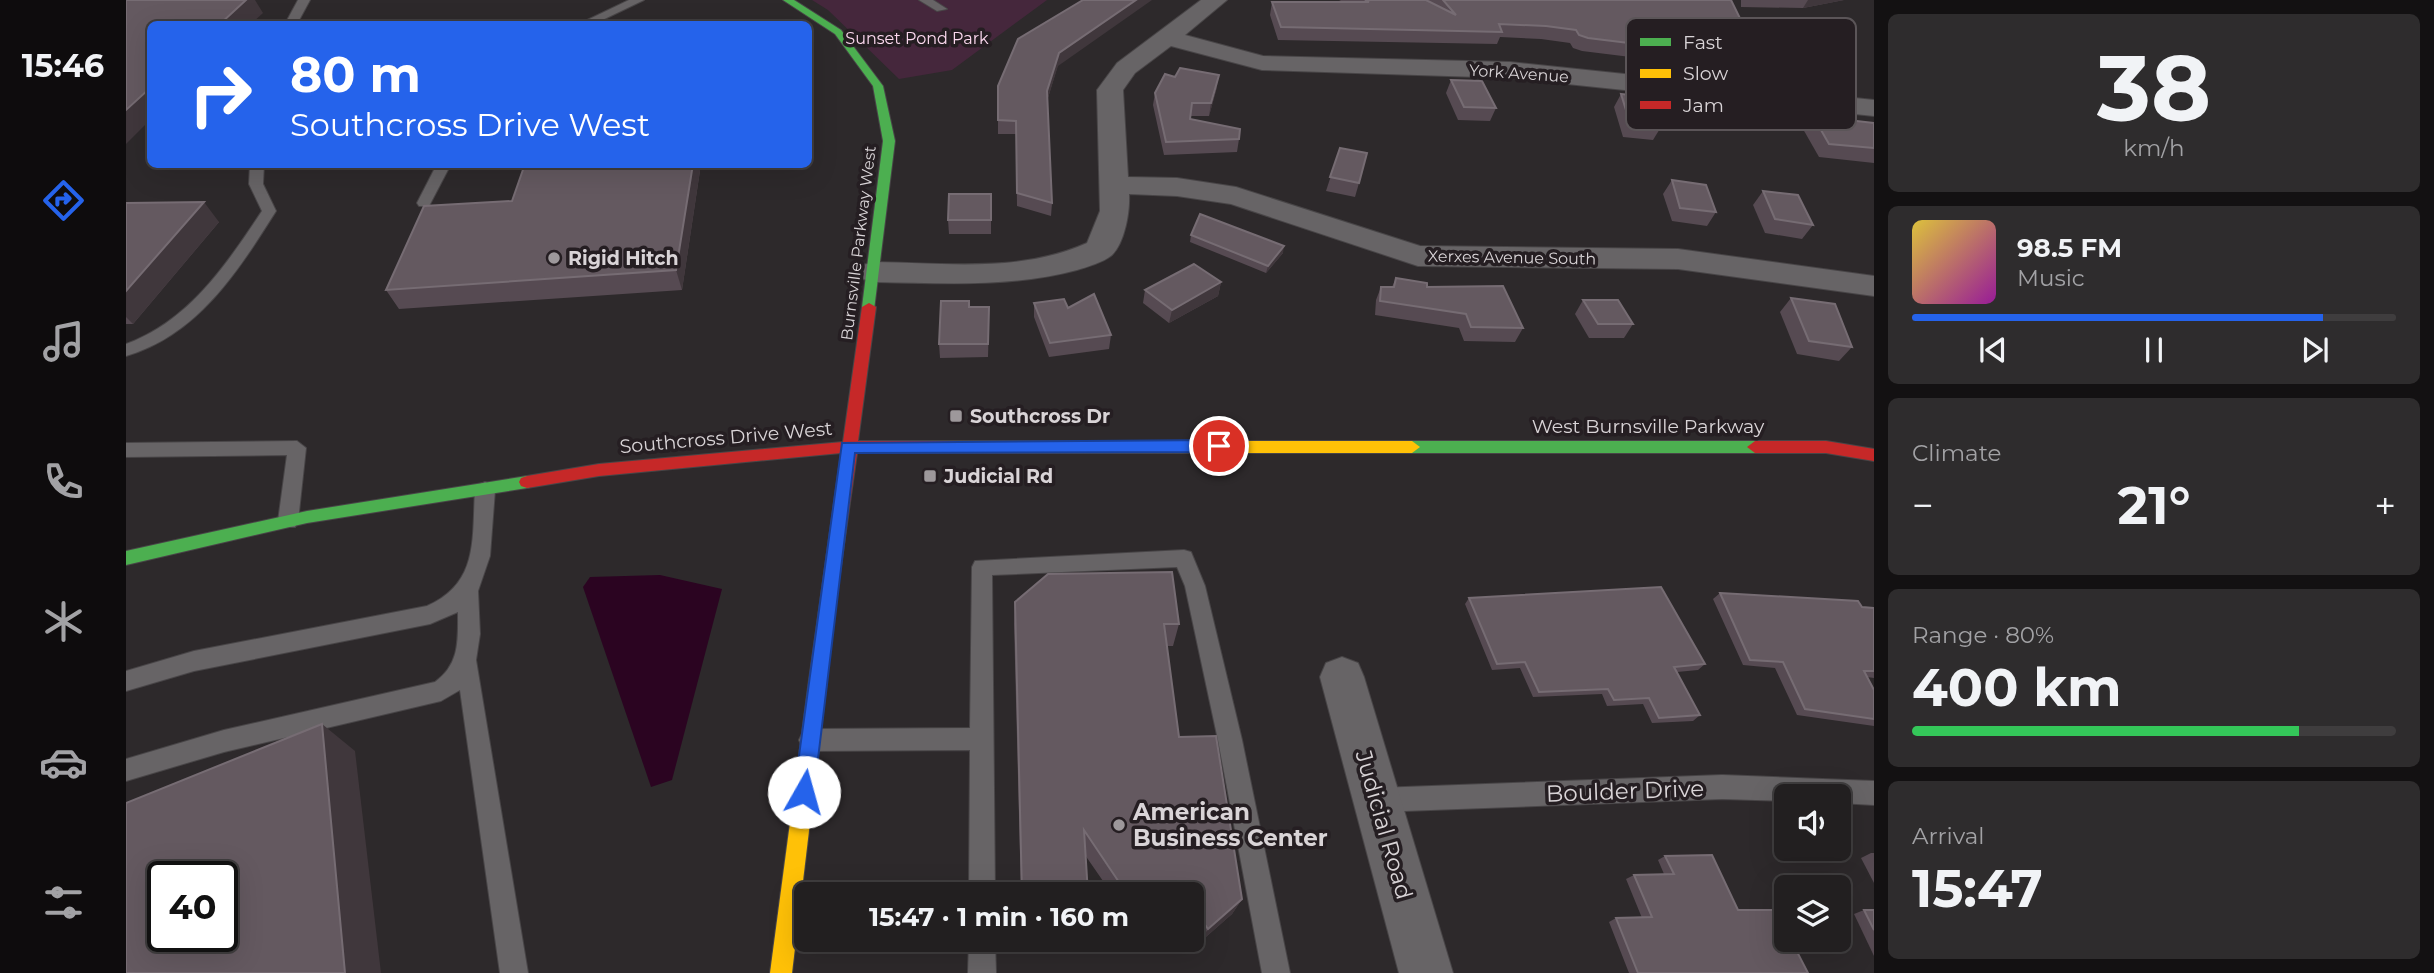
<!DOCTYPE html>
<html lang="en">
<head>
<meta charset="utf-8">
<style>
	body { margin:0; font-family:Montserrat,sans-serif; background:#2e2c2d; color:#f1f3f6; height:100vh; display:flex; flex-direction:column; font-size:26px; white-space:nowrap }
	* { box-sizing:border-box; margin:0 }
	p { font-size:23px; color:#a2a2a5 }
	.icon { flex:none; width:38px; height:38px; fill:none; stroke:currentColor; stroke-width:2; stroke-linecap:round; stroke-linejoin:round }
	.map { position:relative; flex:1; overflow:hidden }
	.drawer { display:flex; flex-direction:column; gap:14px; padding:14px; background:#131112; width:560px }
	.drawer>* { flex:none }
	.top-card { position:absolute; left:21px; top:21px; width:665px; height:147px; border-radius:10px; box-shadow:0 7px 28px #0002,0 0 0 2px #3f3d3e; background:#2563eb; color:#fff; overflow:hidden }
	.buttons { position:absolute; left:1648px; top:784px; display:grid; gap:14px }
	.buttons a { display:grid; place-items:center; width:77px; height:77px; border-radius:10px; background:#221f20; box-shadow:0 7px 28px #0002,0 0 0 2px #3f3d3e; font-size:35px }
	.speed { position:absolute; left:21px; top:861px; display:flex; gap:14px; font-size:35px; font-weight:700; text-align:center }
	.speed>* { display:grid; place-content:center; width:91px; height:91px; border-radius:50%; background:#221f20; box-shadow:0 7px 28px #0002,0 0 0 2px #3f3d3e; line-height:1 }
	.speed .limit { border:4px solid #111; border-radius:10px; background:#fff; color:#111 }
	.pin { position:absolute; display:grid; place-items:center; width:60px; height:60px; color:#fff; margin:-30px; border:4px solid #fff; border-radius:50%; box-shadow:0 2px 7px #0007 }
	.me { position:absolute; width:77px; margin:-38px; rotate:7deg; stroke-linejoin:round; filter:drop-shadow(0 0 5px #0008) }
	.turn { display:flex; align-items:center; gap:24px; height:147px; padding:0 28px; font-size:32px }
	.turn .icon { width:91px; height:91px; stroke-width:2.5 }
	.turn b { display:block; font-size:49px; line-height:60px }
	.big { font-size:52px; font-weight:700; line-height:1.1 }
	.drawer .card { flex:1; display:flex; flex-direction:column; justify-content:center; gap:10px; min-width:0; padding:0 24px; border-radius:10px; background:#2e2c2d }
	.drawer .dial { align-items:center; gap:0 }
	.dial b { font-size:91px; line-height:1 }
	.song { display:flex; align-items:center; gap:21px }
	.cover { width:84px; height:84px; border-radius:10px; background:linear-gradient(135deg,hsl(50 70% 55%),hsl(300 70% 35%)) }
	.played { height:7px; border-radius:4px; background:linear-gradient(90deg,#2563eb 85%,#3f3d3e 85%) }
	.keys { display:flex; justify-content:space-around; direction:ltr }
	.heat { display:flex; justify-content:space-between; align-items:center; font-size:38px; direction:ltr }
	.charge { height:10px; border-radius:5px; background:linear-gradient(90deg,#34c759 80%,#3f3d3e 0) }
	.trip { position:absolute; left:668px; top:882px; width:410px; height:70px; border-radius:10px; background:#221f20; box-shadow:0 7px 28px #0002,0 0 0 2px #3f3d3e; font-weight:700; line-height:70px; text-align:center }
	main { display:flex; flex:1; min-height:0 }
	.tabs { display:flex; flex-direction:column; width:126px; justify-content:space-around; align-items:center; background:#0e0c0d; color:#a2a2a5 }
	.tabs .icon { width:49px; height:49px }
	.tabs .active { color:#2563eb }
	.tabs b { font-size:32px; color:#f1f3f6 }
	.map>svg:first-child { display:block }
	.green { fill:#45273c }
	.water { fill:#2b0421 }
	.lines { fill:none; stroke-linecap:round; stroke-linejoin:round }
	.lane-casing { stroke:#484547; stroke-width:2 }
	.street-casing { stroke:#484547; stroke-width:2 }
	.fast-casing { stroke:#484547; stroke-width:2 }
	.slow-casing { stroke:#484547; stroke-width:2 }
	.jam-casing { stroke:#484547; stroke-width:2 }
	.lane { fill:#676466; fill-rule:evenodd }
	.street { fill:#676466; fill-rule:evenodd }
	.fast { fill:#4caf50; fill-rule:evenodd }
	.slow { fill:#ffc107; fill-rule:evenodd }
	.jam { fill:#c62828; fill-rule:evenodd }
	.wall { fill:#564a52 }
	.shaded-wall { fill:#40373c }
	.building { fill:#645960; stroke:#766c73; stroke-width:2; fill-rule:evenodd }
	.route { fill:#2563eb; stroke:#184099; stroke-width:2 }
	.poi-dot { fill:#9d989b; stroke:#251e22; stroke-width:2.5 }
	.labels { text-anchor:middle; stroke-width:7; stroke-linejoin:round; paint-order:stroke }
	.far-park-label { font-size:16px; fill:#fcd9ef; stroke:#251e22 }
	.far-street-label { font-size:16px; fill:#d9d4d7; stroke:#251e22 }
	.poi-label { font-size:19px; font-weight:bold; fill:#d9d4d7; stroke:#251e22; text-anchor:start }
	.street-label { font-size:19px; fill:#d9d4d7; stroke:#251e22 }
	.near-street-label { font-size:23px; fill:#d9d4d7; stroke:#251e22 }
	.near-poi-label { font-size:23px; font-weight:bold; fill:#d9d4d7; stroke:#251e22; text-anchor:start }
	.key { fill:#251e22; stroke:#5b5558; stroke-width:2 }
	.key-label { font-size:19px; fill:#d9d4d7 }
</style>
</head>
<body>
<main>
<nav class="tabs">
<b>15:46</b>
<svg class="icon active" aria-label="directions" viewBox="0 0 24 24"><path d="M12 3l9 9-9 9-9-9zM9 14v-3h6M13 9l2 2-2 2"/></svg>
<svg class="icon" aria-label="music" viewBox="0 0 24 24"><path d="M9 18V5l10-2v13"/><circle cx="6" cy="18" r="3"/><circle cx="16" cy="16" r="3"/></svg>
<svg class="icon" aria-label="phone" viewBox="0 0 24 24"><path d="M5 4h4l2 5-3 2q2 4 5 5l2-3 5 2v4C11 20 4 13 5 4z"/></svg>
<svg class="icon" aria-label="climate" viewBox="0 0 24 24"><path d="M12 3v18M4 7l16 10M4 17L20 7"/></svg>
<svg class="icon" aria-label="car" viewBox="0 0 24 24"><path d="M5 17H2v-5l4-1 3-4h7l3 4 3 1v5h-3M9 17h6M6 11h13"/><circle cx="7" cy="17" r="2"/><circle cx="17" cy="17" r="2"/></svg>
<svg class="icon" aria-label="filters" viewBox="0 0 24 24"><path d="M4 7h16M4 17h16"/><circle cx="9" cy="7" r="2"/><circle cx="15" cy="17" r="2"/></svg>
</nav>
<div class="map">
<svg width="1748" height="973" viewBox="0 0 1748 973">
	<rect width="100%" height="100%" fill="#2d292b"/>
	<path class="green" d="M686,0H921L826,70L773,79L702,10Z"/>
	<path class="water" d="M534,575L596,589L546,780L525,787L457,587L464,577Z"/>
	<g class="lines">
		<defs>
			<g id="lane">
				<path d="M172,0H184L171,24H159Z"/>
				<path d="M503,0H518L468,24H453Z"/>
				<path d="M793,0H807L821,9L811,11Z"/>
				<path d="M124,164H138L137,184L150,211C112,271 72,335 0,356V344C63,321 100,265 136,211L123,184Z"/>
				<path d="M311,164H325L303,206H293L291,203Z"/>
				<path d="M171,441L180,448L172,521L169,527H155L152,521L161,455L0,457V443Z"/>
				<path d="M359,482L366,485L369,490L364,556L352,591L354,634L350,660L402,973H374L334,690L315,701L98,752L0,781V759L98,730L309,682C334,664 332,640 332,612L304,624L68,671L0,691V671L68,651L301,606C353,583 346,539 349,490L352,485Z"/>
				<path d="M1058,550L1065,552L1079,586L1116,740L1164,973H1136L1092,740L1059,586L1051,567L866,575L869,894H843L844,750L685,751L677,748L673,740L677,732L685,729L844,728L846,567L849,561Z"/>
				<path d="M1596,775L1748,781V805L1713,803V796H1661V801L1596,799L1251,812L1242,808L1239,800L1242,792L1251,788Z"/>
				<path d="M843,940H869L870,973H842Z"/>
			</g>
			<g id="street">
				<path d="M1075,0H1101L1059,35L1137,56L1384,62L1748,100V116L1384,78L1136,70L1045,46L1009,73L997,90L1002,177L1051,178L1110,187L1294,246L1552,249L1748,276V296L1552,269L1292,266L1105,204L1051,196L1003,194C1004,211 999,242 986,255C978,262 961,267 951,270C884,288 817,283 748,282L737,279L732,272L737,265L748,262C820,263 894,273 961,243L974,211L971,90L991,63Z"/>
				<path d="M1216,657L1232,663L1238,677L1327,973H1273L1194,677L1200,663Z"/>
			</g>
			<g id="fast">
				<path d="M657,0H668L715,30L757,86L769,141L748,310H738L736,307L757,141L747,86L709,34Z"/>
				<path d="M1286,441H1629L1637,447L1629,453H1286L1278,447Z"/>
				<path d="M401,476L407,478L409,482L407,486L401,488L181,523L0,565V551L181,511Z"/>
			</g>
			<g id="slow">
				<path d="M994,441H1286L1294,447L1286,453H994L986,447Z"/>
				<path d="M692,672L698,674L701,680L666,973H644L683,680L686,674Z"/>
			</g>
			<g id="jam">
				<path d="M743,303L750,307L732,441H994L1002,447L994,453H731L698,686L692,688L686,686L683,680L715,453L473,476L401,488L395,486L393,482L395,478L401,476L473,464L717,442L736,307Z"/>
				<path d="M1629,441H1700L1748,449V461L1700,453H1629L1621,447Z"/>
			</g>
		</defs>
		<use href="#lane" class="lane-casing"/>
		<use href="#street" class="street-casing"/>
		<use href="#fast" class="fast-casing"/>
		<use href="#slow" class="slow-casing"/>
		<use href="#jam" class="jam-casing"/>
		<use href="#lane" class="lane"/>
		<use href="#street" class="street"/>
		<use href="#fast" class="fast"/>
		<use href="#slow" class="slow"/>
		<use href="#jam" class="jam"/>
	</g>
	<g class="wall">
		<path d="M1213,0H1300L1303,2L1302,0H1605L1634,59L1626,72L1456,51L1447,48L1444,43L1415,39L1374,37L1371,44L1152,40L1144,15L1146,2H1217Z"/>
		<path d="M1615,0H1718L1677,8L1615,7Z"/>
		<path d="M950,5L921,101L926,203L925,216L891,206L890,134H872V86Z"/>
		<path d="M1325,80L1370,108L1364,121L1332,120L1320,93Z"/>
		<path d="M1091,87L1083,116H1065L1064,119L1113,139L1111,152L1038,155L1027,105L1029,93Z"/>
		<path d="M1495,94L1535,127L1527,140L1497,137L1488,107Z"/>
		<path d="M1687,116L1748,123V163L1693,157L1677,129Z"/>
		<path d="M1214,148L1233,183L1229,197L1200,191Z"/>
		<path d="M399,164H575L556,290L273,309L260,290L386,201Z"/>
		<path d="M1546,180L1590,212L1581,226L1546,221L1537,194Z"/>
		<path d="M1637,191L1687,225L1676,239L1639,233L1627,205Z"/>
		<path d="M865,194V234H823L822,220Z"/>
		<path d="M0,203L93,222L7,324H0Z"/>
		<path d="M1065,235L1157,253L1140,273L1064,242Z"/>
		<path d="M1270,278L1301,287L1397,328L1389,342L1338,341L1333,328L1249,315L1250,300L1255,287H1266Z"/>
		<path d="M1095,282L1092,296L1043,323L1017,303L1019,290Z"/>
		<path d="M1665,298L1726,347L1713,361L1671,354L1654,312Z"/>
		<path d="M1457,300L1507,324L1498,338H1463L1449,314Z"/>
		<path d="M908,303L942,308L985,335L983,349L923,357L908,317Z"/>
		<path d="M843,307L863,321L862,357L814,358L813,344Z"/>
		<path d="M1594,593L1748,608V678L1741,677L1748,690V726L1671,715L1649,668L1617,665L1587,599Z"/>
		<path d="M1343,598L1579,664L1572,670L1551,672L1574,715L1567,721L1526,723L1517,704L1481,706L1476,694L1407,697L1394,668L1366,670L1339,604Z"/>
		<path d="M889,602L1053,624L1047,646H1041L1053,737L1116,899L1106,914L1073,943L1066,932V894H986L959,855L962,894H895L888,624Z"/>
		<path d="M1745,853H1748V883L1735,858Z"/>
		<path d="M1539,856L1612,910L1682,973H1503L1483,922L1490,918H1516L1500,879L1508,875L1538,874L1532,860Z"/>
		<path d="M1738,910H1748V956L1728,914Z"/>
	</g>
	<g class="shaded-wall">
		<path d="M120,0H129L137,13L125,24H94Z"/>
		<path d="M1010,0H1026L932,66L920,104L921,91L933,53Z"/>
		<path d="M1682,0H1718L1677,8Z"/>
		<path d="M1093,75L1091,87L1083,116L1085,103Z"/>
		<path d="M24,88V120L0,144V110Z"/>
		<path d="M567,164H575L556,290L550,270Z"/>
		<path d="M78,202L93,222L7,324L0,317V291Z"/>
		<path d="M1158,246L1157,253L1140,273L1142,266Z"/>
		<path d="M1095,282L1092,296L1043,323L1046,310Z"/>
		<path d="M196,724L229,751L255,973H219Z"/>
		<path d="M1116,899L1106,914L1073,943L1082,929Z"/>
	</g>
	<g class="building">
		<path d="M0,0H120L94,24H24V88L0,110Z"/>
		<path d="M957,0H1010L933,53L921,91L926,203L891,193L890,121L872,120V86L892,39Z"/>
		<path d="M1239,0H1300L1330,15L1317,0H1605L1634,59L1462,38L1453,35L1450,30L1420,26L1373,24L1376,32L1155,27L1146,2H1243Z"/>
		<path d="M1054,68L1093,75L1085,103H1066L1064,119L1114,129L1113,139L1040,142L1029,93L1039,74L1049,77Z"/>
		<path d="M1325,80L1356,81L1370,108L1338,107Z"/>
		<path d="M1495,94L1523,97L1535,127L1504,123Z"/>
		<path d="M1687,116L1748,123V148L1703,144Z"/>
		<path d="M1214,148L1241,153L1233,183L1204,177Z"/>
		<path d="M399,164H567L550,270L260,290L298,206L386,201Z"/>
		<path d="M1546,180L1580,185L1590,212L1554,208Z"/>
		<path d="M1637,191L1672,195L1687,225L1649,219Z"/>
		<path d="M823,194H865V220H822Z"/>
		<path d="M78,202L0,291V203Z"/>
		<path d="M1074,214L1158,246L1142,266L1065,235Z"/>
		<path d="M1068,264L1095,282L1046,310L1019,290Z"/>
		<path d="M1270,278L1301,283V287L1377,286L1397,328L1345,327L1340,314L1254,301L1255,287H1268Z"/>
		<path d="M968,294L985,335L924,343L908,303L938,299L942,308Z"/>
		<path d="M1665,298L1709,304L1726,347L1683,341Z"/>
		<path d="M1457,300H1492L1507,324H1472Z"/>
		<path d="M815,301H843V307H863L862,344H813Z"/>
		<path d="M1046,572L1053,624H1038L1053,737L1090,736L1116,899L1082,929L1066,906V894H1001L958,830L962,894H896L889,602L922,574Z"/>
		<path d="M1535,587L1579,664L1548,667L1574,715L1533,718L1523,698L1488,700L1482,689L1413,692L1399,662L1371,664L1343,598Z"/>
		<path d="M1594,593L1732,601L1736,607L1748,608V671H1738L1748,690V719L1679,709L1657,662L1624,660Z"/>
		<path d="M196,724L219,973H0V803ZM37,877H96V936H37Z"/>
		<path d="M1586,855L1612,910H1649L1661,932V940H1665L1682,973H1512L1490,918L1526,917L1508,875L1548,874L1539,856Z"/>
		<path d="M1738,910H1748V930Z"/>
	</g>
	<path class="route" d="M1093,440L1101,446L1093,452L729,453L688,792L685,798L678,801L671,798L668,792L716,443Z"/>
	<g class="poi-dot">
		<circle cx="428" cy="258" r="7"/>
		<rect x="823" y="409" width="14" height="14" rx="3.5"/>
		<rect x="797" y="469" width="14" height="14" rx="3.5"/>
		<circle cx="993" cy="825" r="7"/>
	</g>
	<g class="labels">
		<g class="far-park-label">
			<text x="791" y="44">Sunset Pond Park</text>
		</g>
		<g class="far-street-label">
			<text transform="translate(1393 73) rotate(4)" y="6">York Avenue</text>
			<text transform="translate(732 243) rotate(-83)" y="6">Burnsville Parkway West</text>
			<text transform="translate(1386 257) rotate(1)" y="6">Xerxes Avenue South</text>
		</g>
		<g class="poi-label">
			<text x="442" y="265">Rigid Hitch</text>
			<text x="844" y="423">Southcross Dr</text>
			<text x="818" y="483">Judicial Rd</text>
		</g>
		<g class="street-label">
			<text x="1522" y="433">West Burnsville Parkway</text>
			<text transform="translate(600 437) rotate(-5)" y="7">Southcross Drive West</text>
		</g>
		<g class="near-street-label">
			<text transform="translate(1499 791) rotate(-2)" y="8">Boulder Drive</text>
			<text transform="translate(1258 825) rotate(74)" y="8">Judicial Road</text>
		</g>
		<g class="near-poi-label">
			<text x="1007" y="820">American<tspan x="1007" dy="26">Business Center</tspan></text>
		</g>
	</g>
	<rect x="1500" y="18" width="230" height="112" rx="10" class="key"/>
	<rect x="1514" y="38" width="31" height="8" fill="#4caf50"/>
	<rect x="1514" y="69" width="31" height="9" fill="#ffc107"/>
	<rect x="1514" y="101" width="31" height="8" fill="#c62828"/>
	<g class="key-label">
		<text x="1557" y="49">Fast</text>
		<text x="1557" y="80">Slow</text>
		<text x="1557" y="112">Jam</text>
	</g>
</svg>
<div class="buttons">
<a><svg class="icon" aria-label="sound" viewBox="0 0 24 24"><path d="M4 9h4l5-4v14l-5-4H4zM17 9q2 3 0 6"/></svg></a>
<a><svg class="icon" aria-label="layers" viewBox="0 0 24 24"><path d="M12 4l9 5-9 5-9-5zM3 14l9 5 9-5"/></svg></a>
</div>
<div class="speed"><div class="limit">40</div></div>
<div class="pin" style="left:1093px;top:446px;background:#d93025"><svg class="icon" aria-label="arrive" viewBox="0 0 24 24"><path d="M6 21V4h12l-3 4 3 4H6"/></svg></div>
<svg class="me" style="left:678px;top:792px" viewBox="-20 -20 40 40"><circle r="19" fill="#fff"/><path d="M0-13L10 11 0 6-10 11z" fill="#2563eb"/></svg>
<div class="trip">15:47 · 1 min · 160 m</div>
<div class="top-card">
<div class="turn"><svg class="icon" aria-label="right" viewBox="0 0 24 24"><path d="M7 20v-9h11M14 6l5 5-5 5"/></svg><div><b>80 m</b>Southcross Drive West</div></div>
</div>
</div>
<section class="drawer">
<div class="card dial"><b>38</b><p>km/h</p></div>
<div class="card">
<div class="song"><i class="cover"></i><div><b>98.5 FM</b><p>Music</p></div></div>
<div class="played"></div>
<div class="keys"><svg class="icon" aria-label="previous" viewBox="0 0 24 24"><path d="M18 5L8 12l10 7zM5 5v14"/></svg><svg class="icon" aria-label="pause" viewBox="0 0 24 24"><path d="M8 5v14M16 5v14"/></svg><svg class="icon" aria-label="next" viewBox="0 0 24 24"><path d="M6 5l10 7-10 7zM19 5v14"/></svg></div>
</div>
<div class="card"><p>Climate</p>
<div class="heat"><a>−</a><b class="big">21°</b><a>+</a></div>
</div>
<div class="card"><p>Range · 80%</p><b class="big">400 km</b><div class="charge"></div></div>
<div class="card"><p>Arrival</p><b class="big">15:47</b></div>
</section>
</main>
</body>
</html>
